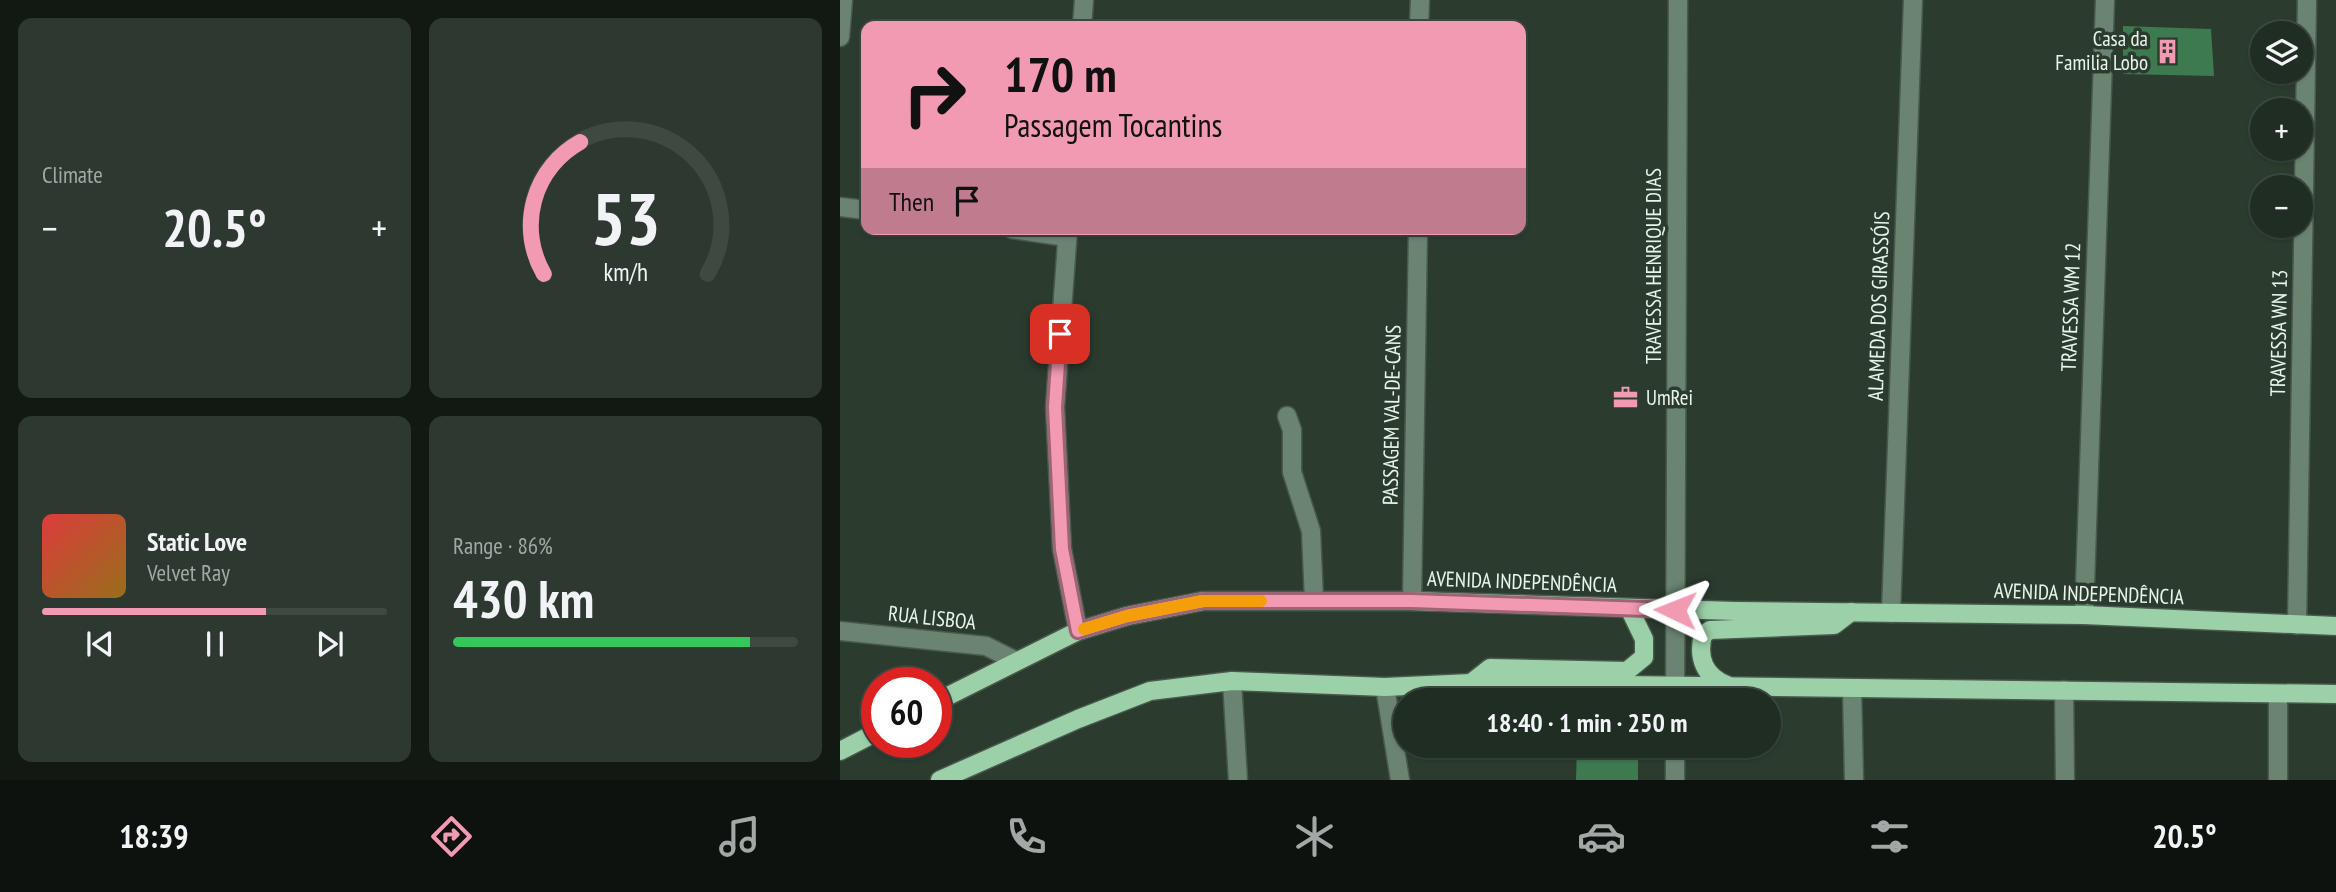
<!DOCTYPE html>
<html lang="en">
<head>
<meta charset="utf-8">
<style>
	body { margin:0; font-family:"PT Sans Narrow",sans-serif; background:#2d3930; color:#f1f3f6; height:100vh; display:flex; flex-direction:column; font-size:26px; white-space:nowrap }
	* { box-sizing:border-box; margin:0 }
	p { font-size:23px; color:#a2a8a6 }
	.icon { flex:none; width:38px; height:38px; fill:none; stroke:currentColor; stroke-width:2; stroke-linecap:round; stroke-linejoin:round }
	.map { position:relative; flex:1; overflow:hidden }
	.drawer { display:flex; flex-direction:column; gap:18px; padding:18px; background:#121913; width:840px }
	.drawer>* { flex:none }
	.banner { position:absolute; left:21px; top:21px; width:665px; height:214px; border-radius:14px; box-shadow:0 2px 5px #0004,0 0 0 2px #3d4941; background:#f19ab2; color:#111; overflow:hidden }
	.buttons { position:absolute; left:1410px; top:21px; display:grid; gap:14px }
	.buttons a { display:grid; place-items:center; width:63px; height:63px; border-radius:50%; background:#202d23; box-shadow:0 2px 5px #0004,0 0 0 2px #3d4941; font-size:35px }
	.speed { position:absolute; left:21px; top:667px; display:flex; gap:14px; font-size:35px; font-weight:700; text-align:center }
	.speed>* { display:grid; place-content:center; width:91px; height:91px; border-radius:50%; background:#202d23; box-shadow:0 2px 5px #0004,0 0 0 2px #3d4941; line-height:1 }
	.speed .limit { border:10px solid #d22; background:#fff; color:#111 }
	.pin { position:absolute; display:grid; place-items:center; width:60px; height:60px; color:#fff; margin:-30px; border-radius:14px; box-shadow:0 4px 10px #0006 }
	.me { position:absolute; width:77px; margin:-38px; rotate:272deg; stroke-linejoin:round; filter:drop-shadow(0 0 5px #0008) }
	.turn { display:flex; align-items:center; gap:24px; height:147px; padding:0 28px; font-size:32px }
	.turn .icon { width:91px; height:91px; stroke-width:2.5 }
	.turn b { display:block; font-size:49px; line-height:60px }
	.then { display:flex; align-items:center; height:66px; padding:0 28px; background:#0003; gap:14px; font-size:26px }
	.big { font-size:52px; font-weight:800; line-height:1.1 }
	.drawer .widget { flex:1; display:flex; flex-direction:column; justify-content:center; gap:10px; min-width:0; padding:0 24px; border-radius:14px; background:#2d3930 }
	.drawer .dial { align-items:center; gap:0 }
	.dial svg { height:182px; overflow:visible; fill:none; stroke:#3d4941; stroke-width:7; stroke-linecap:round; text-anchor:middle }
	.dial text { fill:#f1f3f6; stroke:none }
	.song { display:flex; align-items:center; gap:21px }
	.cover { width:84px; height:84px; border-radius:10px; background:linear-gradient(135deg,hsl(0 70% 55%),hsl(40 70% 35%)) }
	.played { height:7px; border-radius:4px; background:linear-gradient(90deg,#f19ab2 65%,#3d4941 65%) }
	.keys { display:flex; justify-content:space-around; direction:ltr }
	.heat { display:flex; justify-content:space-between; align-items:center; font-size:38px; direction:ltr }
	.charge { height:10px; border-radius:5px; background:linear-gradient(90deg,#34c759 86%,#3d4941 0) }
	.drawer .tiles { flex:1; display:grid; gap:18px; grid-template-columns:repeat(2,1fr) }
	.trip { position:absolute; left:553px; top:688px; width:388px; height:70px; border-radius:35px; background:#202d23; box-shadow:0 2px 5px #0004,0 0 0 2px #3d4941; font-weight:800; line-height:70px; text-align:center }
	.dock { display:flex; height:112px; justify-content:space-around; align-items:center; background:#0d120e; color:#a2a8a6 }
	.dock .icon { width:49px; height:49px }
	.dock .active { color:#f19ab2 }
	.dock b { font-size:32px; color:#f1f3f6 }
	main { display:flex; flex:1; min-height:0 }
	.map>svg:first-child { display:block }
	.building { fill:#3e7a50 }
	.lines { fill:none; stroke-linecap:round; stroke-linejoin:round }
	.minor-casing { stroke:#49594d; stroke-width:21 }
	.major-casing { stroke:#49594d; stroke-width:21 }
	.minor { stroke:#6b8471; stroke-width:18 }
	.major { stroke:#9cd0a9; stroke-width:18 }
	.route-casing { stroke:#9d6474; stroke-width:18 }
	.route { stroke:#f19ab2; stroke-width:12 }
	.slow { stroke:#f59e0b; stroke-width:12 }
	.labels { text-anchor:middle; stroke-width:7; stroke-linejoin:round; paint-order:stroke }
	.poi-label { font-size:21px; fill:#e9f4eb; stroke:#2b3c2f; text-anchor:end }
	.street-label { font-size:21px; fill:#e9f4eb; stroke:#2b3c2f }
</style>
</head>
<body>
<main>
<section class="drawer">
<div class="tiles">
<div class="widget"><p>Climate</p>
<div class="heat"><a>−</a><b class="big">20.5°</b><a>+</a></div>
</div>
<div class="widget dial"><svg viewBox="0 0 100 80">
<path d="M14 69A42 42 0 1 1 86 69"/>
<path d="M14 69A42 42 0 0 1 30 11" stroke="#f19ab2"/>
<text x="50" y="56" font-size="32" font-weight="700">53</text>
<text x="50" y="72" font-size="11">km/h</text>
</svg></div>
<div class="widget">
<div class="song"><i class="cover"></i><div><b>Static Love</b><p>Velvet Ray</p></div></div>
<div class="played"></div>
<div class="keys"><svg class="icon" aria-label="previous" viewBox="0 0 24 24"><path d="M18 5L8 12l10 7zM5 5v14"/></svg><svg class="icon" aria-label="pause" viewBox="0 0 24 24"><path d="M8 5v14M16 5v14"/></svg><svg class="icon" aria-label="next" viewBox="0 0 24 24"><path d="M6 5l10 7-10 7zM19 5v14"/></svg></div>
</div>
<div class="widget"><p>Range · 86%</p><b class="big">430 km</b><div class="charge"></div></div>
</div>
</section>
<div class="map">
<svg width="1496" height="780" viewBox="0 0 1496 780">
	<rect width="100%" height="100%" fill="#2b3c2f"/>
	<g class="building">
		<path d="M1283,26L1371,29L1374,76L1283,74Z"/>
		<path d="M737,746H798V780H736Z"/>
	</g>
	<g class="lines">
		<defs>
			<g id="minor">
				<path d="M242,26L244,0"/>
				<path d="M579,26L580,0"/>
				<path d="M0,37L3,0"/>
				<path d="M0,207L26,210"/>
				<path d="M172,229L227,237"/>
				<path d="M228,229L215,407L222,549L238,631"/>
				<path d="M447,416L452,430V472L471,531L474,601"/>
				<path d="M572,601L578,229"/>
				<path d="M1051,613L1073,0"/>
				<path d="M1244,615L1265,0"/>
				<path d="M1457,625L1467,0"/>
				<path d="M0,631L146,646L176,661"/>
				<path d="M392,681L398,780"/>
				<path d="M545,687L560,780"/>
				<path d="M1012,689L1014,780"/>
				<path d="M1224,690L1225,780"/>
				<path d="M835,700L838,0"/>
				<path d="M835,746V780"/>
				<path d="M1438,780V694"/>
			</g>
			<g id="major">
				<path d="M631,683L650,668L787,671L804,657V639L789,608"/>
				<path d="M887,685C865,677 857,658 863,635L870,630L994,625L1011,612"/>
				<path d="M96,702L238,631L287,616L363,601H572L895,611L1244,615L1496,626"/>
				<path d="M0,751L37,732"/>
				<path d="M100,780L238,719L310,691L392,681L545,687L631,683L1496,694"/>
			</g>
		</defs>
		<use href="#minor" class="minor-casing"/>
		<use href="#major" class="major-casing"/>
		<use href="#minor" class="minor"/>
		<use href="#major" class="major"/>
	</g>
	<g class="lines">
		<defs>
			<path id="route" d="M220,334L215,407L222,549L238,631L287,616L363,601H572L835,610"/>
		</defs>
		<use href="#route" class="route-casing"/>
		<use href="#route" class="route"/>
		<path class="slow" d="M244,629L287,616L363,601H421"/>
	</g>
	<defs>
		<symbol id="building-bare" viewBox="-9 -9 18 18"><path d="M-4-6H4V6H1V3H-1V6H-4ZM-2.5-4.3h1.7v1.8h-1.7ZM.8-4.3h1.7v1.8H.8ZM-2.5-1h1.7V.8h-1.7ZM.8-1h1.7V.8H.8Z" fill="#f19ab2" stroke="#2b3c2f" stroke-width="2.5" paint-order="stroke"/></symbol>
		<symbol id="office-bare" viewBox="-9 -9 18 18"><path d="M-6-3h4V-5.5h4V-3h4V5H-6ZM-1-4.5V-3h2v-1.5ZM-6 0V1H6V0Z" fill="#f19ab2" stroke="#2b3c2f" stroke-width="2.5" paint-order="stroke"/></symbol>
	</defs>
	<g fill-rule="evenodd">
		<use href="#building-bare" x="1310" y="34" width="35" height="35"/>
		<use href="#office-bare" x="768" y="380" width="35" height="35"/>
	</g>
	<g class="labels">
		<g class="poi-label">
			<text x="1308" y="46">Casa da<tspan x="1308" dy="24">Familia Lobo</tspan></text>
			<text x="806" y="405" text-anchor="start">UmRei</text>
		</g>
		<g class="street-label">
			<text transform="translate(814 266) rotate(-90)" y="7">TRAVESSA HENRIQUE DIAS</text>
			<text transform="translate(1039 306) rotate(-88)" y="7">ALAMEDA DOS GIRASSÓIS</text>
			<text transform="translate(1231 307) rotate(-88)" y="7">TRAVESSA WM 12</text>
			<text transform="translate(1439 333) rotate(-89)" y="7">TRAVESSA WN 13</text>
			<text transform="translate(552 415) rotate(-89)" y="7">PASSAGEM VAL-DE-CANS</text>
			<text transform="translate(682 582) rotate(2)" y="7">AVENIDA INDEPENDÊNCIA</text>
			<text transform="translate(1249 594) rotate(2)" y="7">AVENIDA INDEPENDÊNCIA</text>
			<text transform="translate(92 618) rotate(6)" y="7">RUA LISBOA</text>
		</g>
	</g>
</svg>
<div class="buttons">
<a><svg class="icon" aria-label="layers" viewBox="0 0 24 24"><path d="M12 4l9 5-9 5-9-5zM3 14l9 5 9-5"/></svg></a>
<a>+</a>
<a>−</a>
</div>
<div class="speed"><div class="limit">60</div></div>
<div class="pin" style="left:220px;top:334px;background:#d93025"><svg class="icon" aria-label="arrive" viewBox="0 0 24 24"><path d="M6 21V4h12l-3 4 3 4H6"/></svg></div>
<svg class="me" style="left:835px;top:610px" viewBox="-20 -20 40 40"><path d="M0-17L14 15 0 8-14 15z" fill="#f19ab2" stroke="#fff" stroke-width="4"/></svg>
<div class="trip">18:40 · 1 min · 250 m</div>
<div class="banner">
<div class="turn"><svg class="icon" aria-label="right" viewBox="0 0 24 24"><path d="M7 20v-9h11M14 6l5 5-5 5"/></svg><div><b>170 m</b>Passagem Tocantins</div></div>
<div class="then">Then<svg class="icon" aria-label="arrive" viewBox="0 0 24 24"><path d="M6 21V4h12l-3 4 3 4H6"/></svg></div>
</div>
</div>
</main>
<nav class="dock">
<b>18:39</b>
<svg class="icon active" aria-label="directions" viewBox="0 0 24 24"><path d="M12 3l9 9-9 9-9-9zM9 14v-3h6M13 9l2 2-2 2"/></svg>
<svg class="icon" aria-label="music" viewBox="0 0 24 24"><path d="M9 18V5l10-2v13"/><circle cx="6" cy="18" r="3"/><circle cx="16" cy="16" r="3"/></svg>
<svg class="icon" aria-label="phone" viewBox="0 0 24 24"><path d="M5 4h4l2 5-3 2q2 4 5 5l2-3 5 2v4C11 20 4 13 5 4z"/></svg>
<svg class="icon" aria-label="climate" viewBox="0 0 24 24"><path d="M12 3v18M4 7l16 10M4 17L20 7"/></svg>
<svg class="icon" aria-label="car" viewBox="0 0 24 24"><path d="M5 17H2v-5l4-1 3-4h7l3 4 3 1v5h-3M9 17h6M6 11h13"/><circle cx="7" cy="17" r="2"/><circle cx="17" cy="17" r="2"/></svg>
<svg class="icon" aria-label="filters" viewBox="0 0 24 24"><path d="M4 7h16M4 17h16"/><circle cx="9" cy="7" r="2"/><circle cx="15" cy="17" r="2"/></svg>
<b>20.5°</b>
</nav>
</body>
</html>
